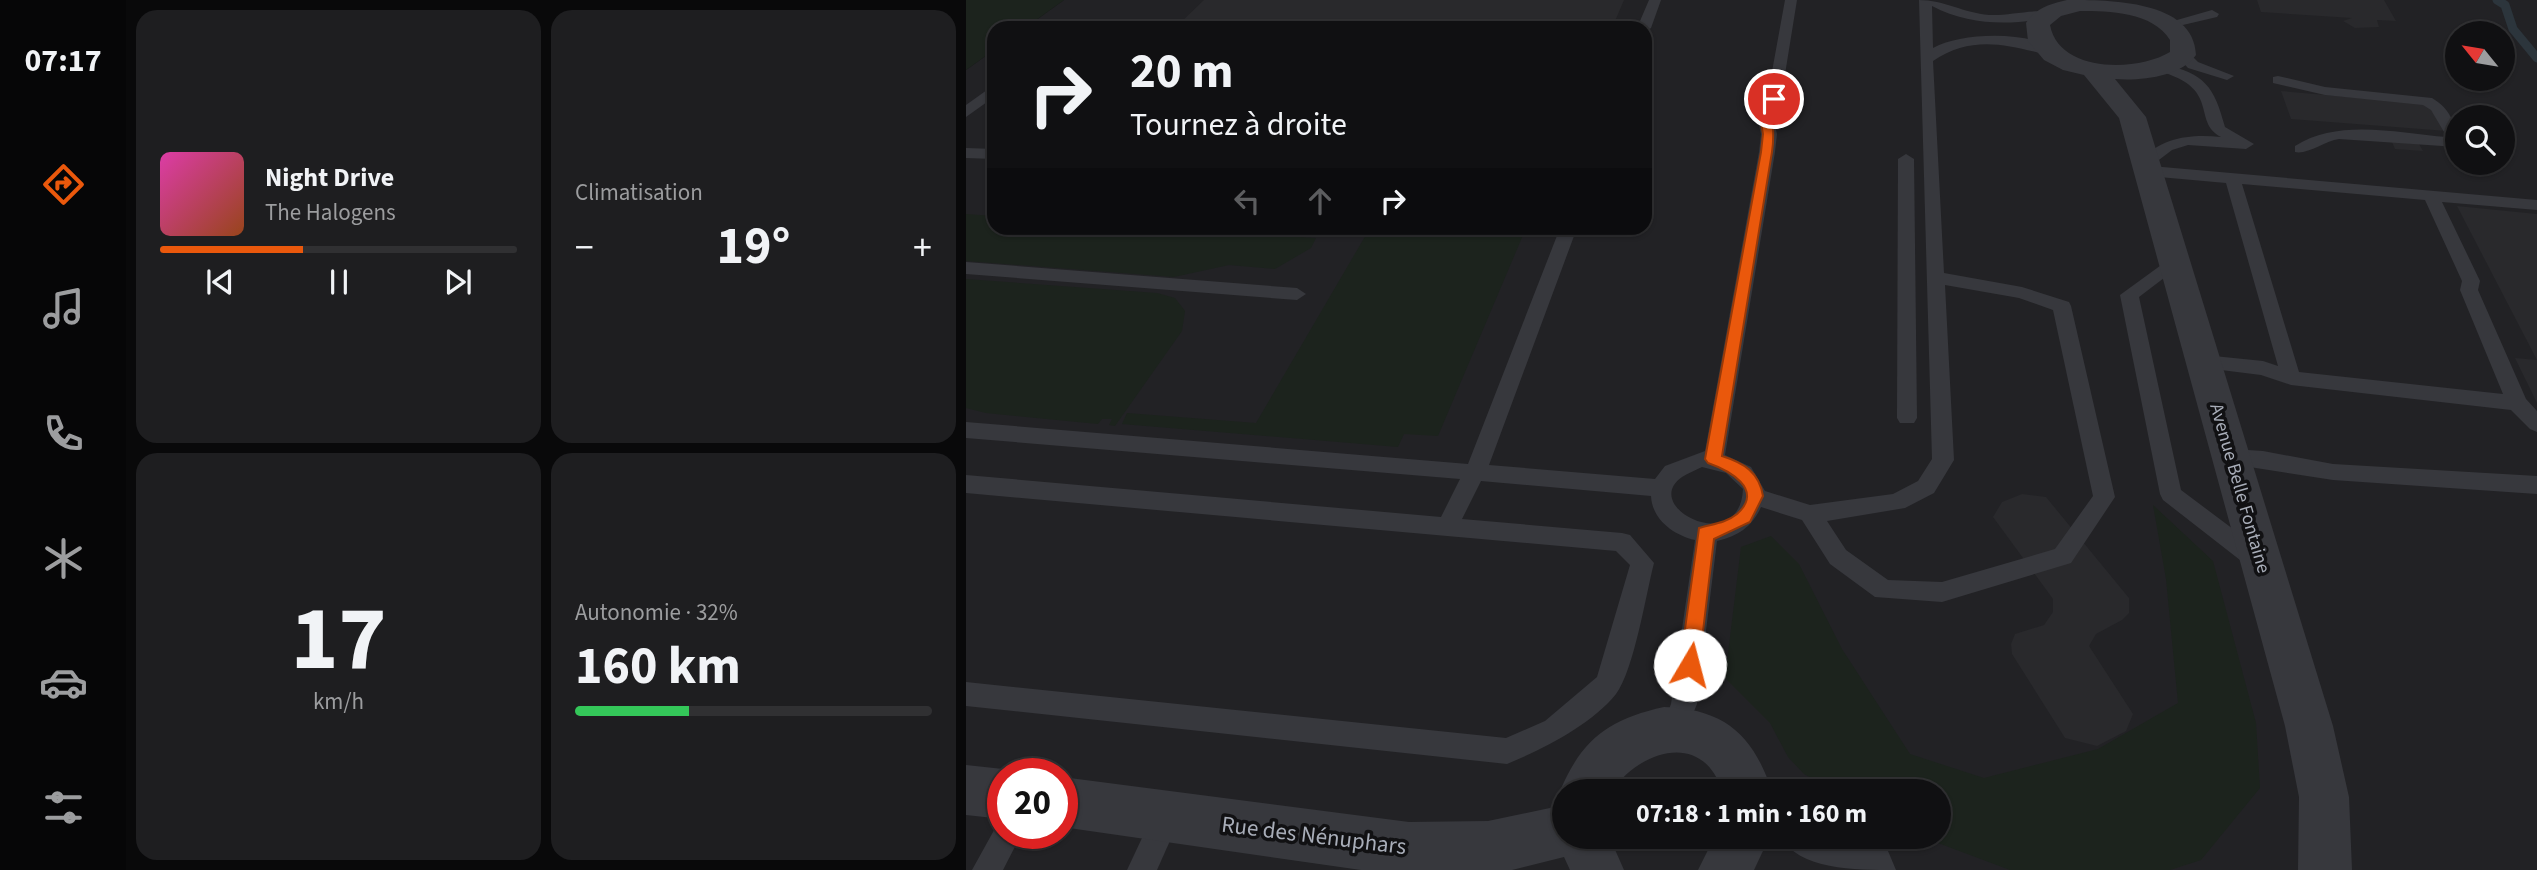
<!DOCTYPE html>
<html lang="fr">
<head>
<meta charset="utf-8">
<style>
	body { margin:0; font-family:"Source Sans 3",sans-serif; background:#1e1e20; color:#f1f3f6; height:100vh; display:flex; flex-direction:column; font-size:26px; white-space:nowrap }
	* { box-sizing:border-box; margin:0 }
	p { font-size:23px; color:#9c9d9f }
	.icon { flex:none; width:38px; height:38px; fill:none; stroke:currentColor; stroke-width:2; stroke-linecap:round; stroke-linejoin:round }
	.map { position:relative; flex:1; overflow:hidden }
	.details { display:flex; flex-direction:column; gap:10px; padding:10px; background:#09090a; width:840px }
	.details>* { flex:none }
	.banner { position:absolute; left:21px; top:21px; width:665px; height:214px; border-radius:21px; box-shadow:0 2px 5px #0004,0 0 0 2px #303032; background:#101012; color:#f1f3f6; overflow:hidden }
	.needle { width:46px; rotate:300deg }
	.buttons { position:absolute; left:1479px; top:21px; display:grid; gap:14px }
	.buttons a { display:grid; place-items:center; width:70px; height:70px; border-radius:50%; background:#101012; box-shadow:0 2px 5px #0004,0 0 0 2px #303032; font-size:35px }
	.speed { position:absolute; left:21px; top:758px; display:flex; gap:14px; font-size:35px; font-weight:700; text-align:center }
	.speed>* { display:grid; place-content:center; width:91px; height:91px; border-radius:50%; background:#101012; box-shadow:0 2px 5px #0004,0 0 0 2px #303032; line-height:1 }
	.speed .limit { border:10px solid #d22; background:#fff; color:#111 }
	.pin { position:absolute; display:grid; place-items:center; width:60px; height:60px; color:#fff; margin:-30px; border:4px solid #fff; border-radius:50%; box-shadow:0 2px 7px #0007 }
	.me { position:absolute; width:77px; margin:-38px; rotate:8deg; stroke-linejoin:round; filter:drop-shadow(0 0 5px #0008) }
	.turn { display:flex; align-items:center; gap:24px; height:147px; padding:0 28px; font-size:32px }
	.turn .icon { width:91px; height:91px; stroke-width:2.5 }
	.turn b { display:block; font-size:49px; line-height:60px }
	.lanes { display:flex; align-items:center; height:66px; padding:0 28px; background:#0003; justify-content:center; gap:35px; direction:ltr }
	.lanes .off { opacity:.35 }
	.big { font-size:52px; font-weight:700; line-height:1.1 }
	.details .widget { flex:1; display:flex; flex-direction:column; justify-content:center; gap:10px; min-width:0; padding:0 24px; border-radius:21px; background:#1e1e20 }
	.details .dial { align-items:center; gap:0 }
	.dial b { font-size:91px; line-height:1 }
	.song { display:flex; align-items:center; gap:21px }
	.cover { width:84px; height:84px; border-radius:10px; background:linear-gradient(135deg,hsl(320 70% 55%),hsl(20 70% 35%)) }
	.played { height:7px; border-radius:4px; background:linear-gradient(90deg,#ea580c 40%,#303032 40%) }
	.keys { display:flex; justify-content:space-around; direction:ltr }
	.heat { display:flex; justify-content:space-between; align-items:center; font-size:38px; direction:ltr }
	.charge { height:10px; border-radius:5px; background:linear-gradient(90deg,#34c759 32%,#303032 0) }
	.details .tiles { flex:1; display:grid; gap:10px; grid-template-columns:repeat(2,1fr) }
	.trip { position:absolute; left:586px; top:779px; width:399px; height:70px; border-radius:35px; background:#101012; box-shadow:0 2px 5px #0004,0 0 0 2px #303032; font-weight:700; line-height:70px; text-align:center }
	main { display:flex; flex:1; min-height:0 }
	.tab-bar { display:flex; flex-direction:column; width:126px; justify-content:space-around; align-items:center; background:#060607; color:#9c9d9f }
	.tab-bar .icon { width:49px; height:49px }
	.tab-bar .active { color:#ea580c }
	.tab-bar b { font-size:32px; color:#f1f3f6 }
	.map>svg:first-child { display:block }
	.built { fill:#222225; fill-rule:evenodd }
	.green { fill:#1c231d }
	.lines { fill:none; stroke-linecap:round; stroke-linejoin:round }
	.stream { stroke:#2c353c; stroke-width:9 }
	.building { fill:#29292c }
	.lane { fill:#37383d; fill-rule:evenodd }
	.street { fill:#37383d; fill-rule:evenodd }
	.route { fill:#ea580c; stroke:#983908; stroke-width:2 }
	.labels { text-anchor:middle; stroke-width:7; stroke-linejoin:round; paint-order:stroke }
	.street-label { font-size:19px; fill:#a8adb8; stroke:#111113 }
	.near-street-label { font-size:23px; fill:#a8adb8; stroke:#111113 }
</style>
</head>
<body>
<main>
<nav class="tab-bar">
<b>07:17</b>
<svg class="icon active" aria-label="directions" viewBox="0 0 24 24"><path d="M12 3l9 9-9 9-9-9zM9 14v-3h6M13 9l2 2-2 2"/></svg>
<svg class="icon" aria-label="music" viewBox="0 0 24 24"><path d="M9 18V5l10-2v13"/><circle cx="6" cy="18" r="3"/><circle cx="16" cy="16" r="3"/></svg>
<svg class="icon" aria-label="phone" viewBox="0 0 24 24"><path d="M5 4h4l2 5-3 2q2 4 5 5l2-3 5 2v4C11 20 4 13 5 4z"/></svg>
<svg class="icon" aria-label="climate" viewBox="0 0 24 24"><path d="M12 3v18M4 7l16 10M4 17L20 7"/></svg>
<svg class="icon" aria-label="car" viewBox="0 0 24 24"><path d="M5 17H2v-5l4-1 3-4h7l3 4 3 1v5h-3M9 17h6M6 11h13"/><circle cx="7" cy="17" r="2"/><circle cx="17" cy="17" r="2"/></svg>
<svg class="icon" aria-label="filters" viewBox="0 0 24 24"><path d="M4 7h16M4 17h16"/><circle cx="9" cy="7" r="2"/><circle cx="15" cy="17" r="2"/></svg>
</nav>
<section class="details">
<div class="tiles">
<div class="widget">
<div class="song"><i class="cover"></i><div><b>Night Drive</b><p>The Halogens</p></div></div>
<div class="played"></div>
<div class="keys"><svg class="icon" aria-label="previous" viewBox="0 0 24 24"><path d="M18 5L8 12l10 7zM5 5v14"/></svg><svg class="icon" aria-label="pause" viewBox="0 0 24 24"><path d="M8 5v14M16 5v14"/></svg><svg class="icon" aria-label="next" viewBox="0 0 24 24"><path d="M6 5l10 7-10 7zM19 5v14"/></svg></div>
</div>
<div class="widget"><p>Climatisation</p>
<div class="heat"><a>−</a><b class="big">19°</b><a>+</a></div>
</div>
<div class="widget dial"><b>17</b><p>km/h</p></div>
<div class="widget"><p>Autonomie · 32%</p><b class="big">160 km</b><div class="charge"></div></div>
</div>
</section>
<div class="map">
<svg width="1571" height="870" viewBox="0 0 1571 870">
	<rect width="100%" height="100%" fill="#161618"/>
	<path class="built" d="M98,0H1571V870H0V70L28,50V228H679V28H59ZM1491,33H1536V79H1491ZM1491,117H1536V163H1491ZM37,774H96V833H37ZM598,791H973V836H598Z"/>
	<g class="green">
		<path d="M0,0H98L59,28H28V50L0,70Z"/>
		<path d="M0,214L28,216V228H194L350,238L345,248L309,269L263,265L208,277L0,261Z"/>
		<path d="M404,228H560L472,436L438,434L432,447L156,424L161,413L290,423Z"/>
		<path d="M0,279L191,293L209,298L219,311L216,331L149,426L143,425L146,419H136L132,424L20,413L0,408Z"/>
		<path d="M1187,505L1247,561L1290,723L1294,788L1235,860L1204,870H1044L956,837L973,836V791H869L838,774L822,757L804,723L759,678L775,547L805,536L833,564L876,649L944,754L1018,778L1132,749L1212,703L1200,579Z"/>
	</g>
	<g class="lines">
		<path class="stream" d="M1531,0L1539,5L1547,29L1571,58"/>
	</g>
	<g class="building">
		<path d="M238,0H658L646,28H209Z"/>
		<path d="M1291,0H1418L1430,21L1411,20L1413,27L1389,28L1377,21L1386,18L1295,12Z"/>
		<path d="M1315,91L1461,104L1481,131L1325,119Z"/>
		<path d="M1426,142L1453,144L1457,151L1429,149Z"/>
		<path d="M1491,206L1571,214V403L1549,358L1571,360Z"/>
		<path d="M1056,494L1080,497L1163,598V613L1156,620L1130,634L1123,646L1167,714L1160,731L1131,746L1099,738L1046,654L1045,644L1049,634L1078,625L1087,612V599L1027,517L1036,502Z"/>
	</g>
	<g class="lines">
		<g class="lane">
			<path d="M683,0H695L685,28L679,32V28H671Z"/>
			<path d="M819,0H831L815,99L807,117L811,134L809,152L759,455L785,467L799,491L844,505L927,494L952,481L966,459L953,0C978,0 998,13 1023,15C1042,16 1065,9 1084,12V18L1079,19C1040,25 1002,25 966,6L967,48C995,32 1067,30 1092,52L1085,56C1043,45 1006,34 967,61L978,273L1056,287L1103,302L1105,306L1149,497L1105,563L976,602L909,597L864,564L836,520L795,507C786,527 772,536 751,541L731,704L717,738L708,741L699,738L695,729L705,704L729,540C707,535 686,519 685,496L515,481L496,519L656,533L664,535L688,563C680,594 668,670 650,694C625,725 577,749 541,764L0,706V682L540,738L579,721L631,677L664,565L650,551L0,493V475L475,517L494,479L0,438V422L502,464L594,228H611L523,465L689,479L699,466L739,451L793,152L795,134L791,117L801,99ZM979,285L1053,298L1087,310L1127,496L1089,549L976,582L922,580L880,550L861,521L939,508L968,493L988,460ZM736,467L760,473L777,489C774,558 673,507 716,477C722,473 730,470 736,467Z"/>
			<path d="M1246,10L1253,14L1251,17L1204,28L1197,24Z"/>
			<path d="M1214,54H1224L1232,62L1268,76L1261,80L1222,68L1212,57Z"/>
			<path d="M1197,64C1239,74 1248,86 1259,127L1288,144L1280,149L1222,145L1206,150L1185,166L1571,200V210L1476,202L1514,281L1512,290L1560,399L1571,411V432L1564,429L1545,410L1325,385L1295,375L1231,367L1228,362L1231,357L1238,355L1297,361L1312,366L1260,183L1182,176L1174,171L1178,167L1172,163L1174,160C1198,137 1224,134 1255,137C1225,121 1256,88 1192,71V65ZM1276,184L1459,200L1496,281L1494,290L1537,394L1333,372Z"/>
			<path d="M1312,76L1359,87L1466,98C1485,109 1491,126 1491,147L1373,139C1359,141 1341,155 1329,152V146C1372,118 1432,133 1481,137L1465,110L1457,105L1359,95L1307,83V77Z"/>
			<path d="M28,85V97L0,117V105Z"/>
			<path d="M0,148L28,149V159L0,158Z"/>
			<path d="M940,154L948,159L951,418L948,423H934L931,418L932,159Z"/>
			<path d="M1209,255L1215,257L1218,261L1215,265L1173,297L1215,490L1299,553L1303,560L1299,567L1291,570L1283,567L1197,500L1194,494L1154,295Z"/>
			<path d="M0,262L331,288L340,294L331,300L0,274Z"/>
			<path d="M1266,449L1297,451L1367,464L1571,476V494L1367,480L1258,463L1255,457L1258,451Z"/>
			<path d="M201,802L211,806L215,816L191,870H161L191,806Z"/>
			<path d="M37,821V833H56L37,870H6L32,823Z"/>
		</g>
		<g class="street">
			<path d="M1101,0C1144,0 1228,0 1230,55C1215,77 1174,81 1149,79L1180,117L1367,726L1383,797L1386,870H1332L1333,797L1319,726L1153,118L1118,75L1097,70L1078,60L1062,41L1060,23C1070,8 1084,4 1101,0ZM1114,11C1143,11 1187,12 1204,40V52C1171,72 1093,73 1084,25L1095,16Z"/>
			<path d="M698,707C759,709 787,735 806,791H756C737,730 674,750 646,791H598V803L594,791C616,739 643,719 698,707Z"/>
			<path d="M0,765L37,769L48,774H37V819L0,815Z"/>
			<path d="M96,777L443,822L522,821L598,805V836H643L658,870H604L598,857L546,870H395L96,827Z"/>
			<path d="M749,836H804L788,870H732Z"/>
			<path d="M814,836H894L922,851L930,870C888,870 833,870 814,836Z"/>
		</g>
	</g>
	<path class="route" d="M808,96L814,99C802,122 810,127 806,152L756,456C778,463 793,472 797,496L784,522L748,539L733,665L730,671L724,673L717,671L714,665L733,528C746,524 760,523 771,514C799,489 762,470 742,463L739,459L795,152L797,134L794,117L804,97Z"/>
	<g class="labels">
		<g class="street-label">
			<text transform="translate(1275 488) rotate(74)" y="7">Avenue Belle Fontaine</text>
		</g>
		<g class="near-street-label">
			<text transform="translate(348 835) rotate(7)" y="8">Rue des Nénuphars</text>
		</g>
	</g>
</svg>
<div class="buttons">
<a><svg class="needle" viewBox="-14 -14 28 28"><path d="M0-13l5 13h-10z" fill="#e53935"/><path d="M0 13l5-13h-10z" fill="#9c9d9f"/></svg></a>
<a><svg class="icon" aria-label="search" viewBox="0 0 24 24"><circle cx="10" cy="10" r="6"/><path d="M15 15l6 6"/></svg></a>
</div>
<div class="speed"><div class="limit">20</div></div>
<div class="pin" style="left:808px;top:99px;background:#d93025"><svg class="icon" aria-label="arrive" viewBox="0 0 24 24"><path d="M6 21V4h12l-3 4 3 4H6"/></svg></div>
<svg class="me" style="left:724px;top:665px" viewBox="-20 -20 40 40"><circle r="19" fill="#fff"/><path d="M0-13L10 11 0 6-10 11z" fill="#ea580c"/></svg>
<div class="trip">07:18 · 1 min · 160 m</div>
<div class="banner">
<div class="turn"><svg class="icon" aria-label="right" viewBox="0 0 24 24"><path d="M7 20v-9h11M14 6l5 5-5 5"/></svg><div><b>20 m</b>Tournez à droite</div></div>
<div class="lanes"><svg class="icon off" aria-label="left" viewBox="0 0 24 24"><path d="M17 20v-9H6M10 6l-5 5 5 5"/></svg><svg class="icon off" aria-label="ahead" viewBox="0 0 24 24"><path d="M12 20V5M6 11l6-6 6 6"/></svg><svg class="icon" aria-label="right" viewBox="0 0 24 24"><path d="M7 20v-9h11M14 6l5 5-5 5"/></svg></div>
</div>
</div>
</main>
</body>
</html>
